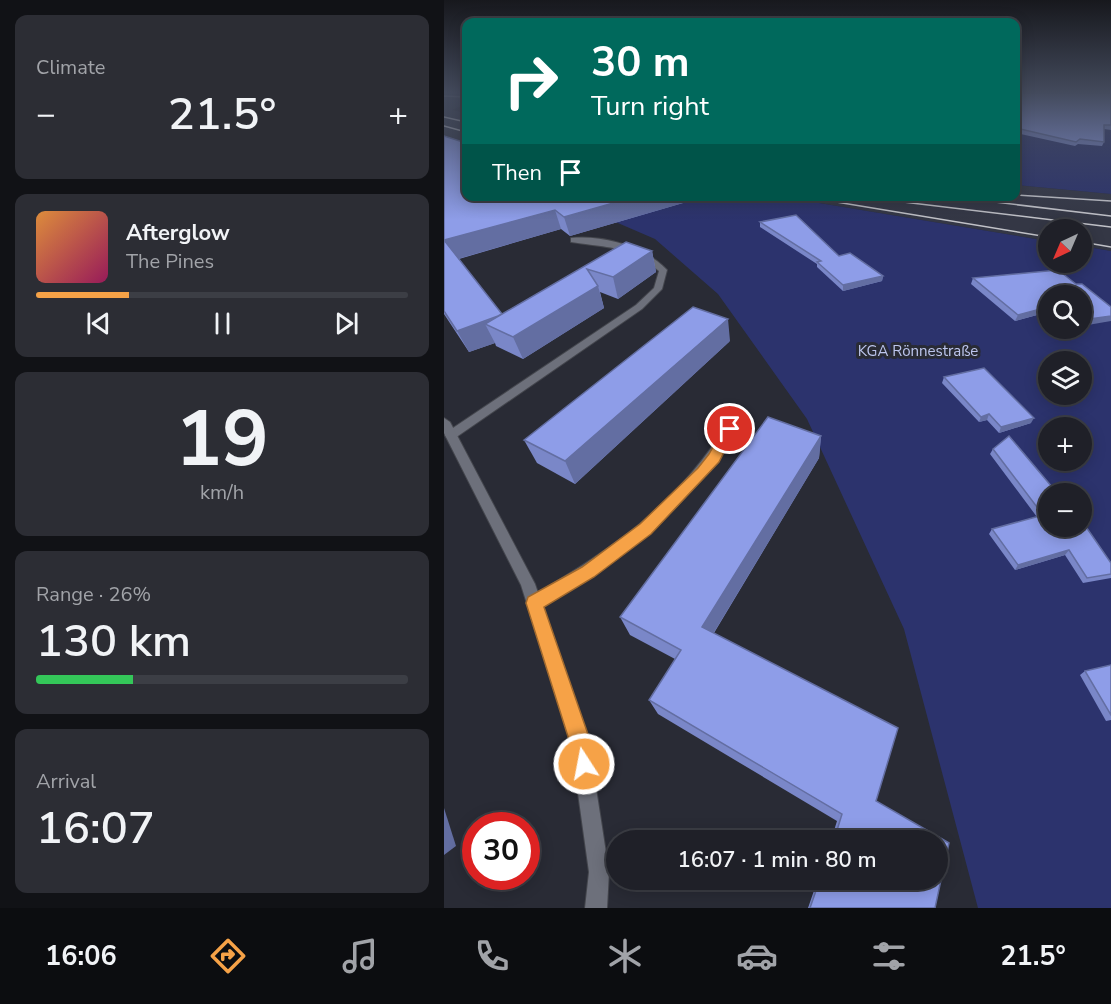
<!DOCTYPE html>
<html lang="en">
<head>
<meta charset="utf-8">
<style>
	body { margin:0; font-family:"Nunito Sans",sans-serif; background:#2c2d34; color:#f1f3f6; height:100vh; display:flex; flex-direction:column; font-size:22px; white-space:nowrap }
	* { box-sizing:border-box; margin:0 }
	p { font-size:20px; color:#a1a3a8 }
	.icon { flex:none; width:33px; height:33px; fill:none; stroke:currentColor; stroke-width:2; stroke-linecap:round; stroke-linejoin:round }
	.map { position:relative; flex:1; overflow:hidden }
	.details { display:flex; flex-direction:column; gap:15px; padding:15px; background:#111216; width:444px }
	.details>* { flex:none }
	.guide { position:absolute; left:18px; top:18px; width:558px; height:183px; border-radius:12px; box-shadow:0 3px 15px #0003,0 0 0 2px #3c3e45; background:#00695c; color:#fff; overflow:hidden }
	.needle { width:39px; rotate:224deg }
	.buttons { position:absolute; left:594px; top:219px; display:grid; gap:12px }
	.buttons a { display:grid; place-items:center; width:54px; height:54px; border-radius:50%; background:#1f2028; box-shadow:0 3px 15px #0003,0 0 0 2px #3c3e45; font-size:30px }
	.speed { position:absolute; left:18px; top:812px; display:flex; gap:12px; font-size:30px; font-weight:700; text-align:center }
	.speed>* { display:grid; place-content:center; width:78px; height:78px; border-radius:50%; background:#1f2028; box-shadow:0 3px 15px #0003,0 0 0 2px #3c3e45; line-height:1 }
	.speed .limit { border:9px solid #d22; background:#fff; color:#111 }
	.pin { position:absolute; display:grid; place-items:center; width:51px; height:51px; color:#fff; margin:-26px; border:3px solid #fff; border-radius:50%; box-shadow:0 2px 6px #0007 }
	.me { position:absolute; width:66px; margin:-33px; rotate:349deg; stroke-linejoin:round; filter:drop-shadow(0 0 4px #0008) }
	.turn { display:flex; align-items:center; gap:21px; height:126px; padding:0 30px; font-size:27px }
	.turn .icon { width:78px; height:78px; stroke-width:2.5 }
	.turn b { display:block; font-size:42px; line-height:51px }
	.then { display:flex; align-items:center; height:57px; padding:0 30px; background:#0003; gap:12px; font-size:22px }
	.big { font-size:45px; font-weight:600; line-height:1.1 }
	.details .card { flex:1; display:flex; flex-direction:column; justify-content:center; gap:9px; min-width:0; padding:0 21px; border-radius:12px; background:#2c2d34 }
	.details .dial { align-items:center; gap:0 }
	.dial b { font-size:78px; line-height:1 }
	.song { display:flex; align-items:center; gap:18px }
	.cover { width:72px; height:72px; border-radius:9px; background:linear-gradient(135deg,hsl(30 70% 55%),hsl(330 70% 35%)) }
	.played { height:6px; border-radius:3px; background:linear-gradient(90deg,#f6a247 25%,#3c3e45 25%) }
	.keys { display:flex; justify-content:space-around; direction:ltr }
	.heat { display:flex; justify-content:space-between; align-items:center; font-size:33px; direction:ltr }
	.charge { height:9px; border-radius:4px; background:linear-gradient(90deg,#34c759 26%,#3c3e45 0) }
	.trip { position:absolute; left:162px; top:830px; width:342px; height:60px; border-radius:30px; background:#1f2028; box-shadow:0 3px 15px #0003,0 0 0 2px #3c3e45; font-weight:600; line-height:60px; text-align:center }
	.dock { display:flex; height:96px; justify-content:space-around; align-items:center; background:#0c0d10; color:#a1a3a8 }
	.dock .icon { width:42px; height:42px }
	.dock .selected { color:#f6a247 }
	.dock b { font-size:27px; color:#f1f3f6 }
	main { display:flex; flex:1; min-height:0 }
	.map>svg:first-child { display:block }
	.built { fill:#343745 }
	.green { fill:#2c336d; fill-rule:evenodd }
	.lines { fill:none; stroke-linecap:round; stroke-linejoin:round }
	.lane-casing { stroke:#44464d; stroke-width:2 }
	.street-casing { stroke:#44464d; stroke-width:2 }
	.lane { fill:#6d707b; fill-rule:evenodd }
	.street { fill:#6d707b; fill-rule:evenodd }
	.tram { stroke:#c1c2c8; stroke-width:1.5 }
	.wall { fill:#7a87c8 }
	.shaded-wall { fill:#636ea2 }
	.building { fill:#8e9de8; stroke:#636ea2; stroke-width:1.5 }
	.route { fill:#f6a247; stroke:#a0692e; stroke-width:1.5 }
	.labels { text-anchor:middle; stroke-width:6; stroke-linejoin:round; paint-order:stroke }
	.park-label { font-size:15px; fill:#bdc6ee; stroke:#292b35 }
</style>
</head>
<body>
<main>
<section class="details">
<div class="card"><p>Climate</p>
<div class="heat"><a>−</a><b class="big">21.5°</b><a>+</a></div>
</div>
<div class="card">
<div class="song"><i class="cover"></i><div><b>Afterglow</b><p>The Pines</p></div></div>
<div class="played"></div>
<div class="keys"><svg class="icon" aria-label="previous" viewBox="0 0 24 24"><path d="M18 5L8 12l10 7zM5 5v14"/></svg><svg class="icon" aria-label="pause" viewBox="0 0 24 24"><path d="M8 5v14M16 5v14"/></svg><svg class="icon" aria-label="next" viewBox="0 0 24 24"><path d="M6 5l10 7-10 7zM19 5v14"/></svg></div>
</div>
<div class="card dial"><b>19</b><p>km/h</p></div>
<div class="card"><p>Range · 26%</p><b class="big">130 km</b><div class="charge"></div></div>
<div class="card"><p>Arrival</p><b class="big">16:07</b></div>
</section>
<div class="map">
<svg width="667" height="908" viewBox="0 0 667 908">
	<rect width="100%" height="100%" fill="#292b35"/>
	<g class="built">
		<path d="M0,93H22V104L8,110L22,113L15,115L22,117V146L0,135Z"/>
		<path d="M572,185L667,194V251L638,246V230H604V241L339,197L572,196Z"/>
	</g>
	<g class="green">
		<path d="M572,104L667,112V194L572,185Z"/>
		<path d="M127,197H339L604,241V262H638V246L667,251V908H534L460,629L363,419L274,294L211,239L160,217ZM604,296H638V328H604ZM604,362H638V394H604ZM604,428H638V460H604ZM604,494H638V526H604Z"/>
	</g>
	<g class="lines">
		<defs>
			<g id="lane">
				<path d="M127,238C160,235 200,246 223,270L218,289L198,309L11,438H3L1,435L3,432L192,305L210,288L215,271C183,245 165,248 127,242Z"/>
				<path d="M286,425L292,429C241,514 178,558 95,608L90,610L85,608L82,603L85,598C167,550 230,508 282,426Z"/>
			</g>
			<path id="street" d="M0,418L6,422L91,584L145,743L165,872L163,908H141L145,872L127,743L77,585L0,433Z"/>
		</defs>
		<use href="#lane" class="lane-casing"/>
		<use href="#street" class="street-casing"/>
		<use href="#lane" class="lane"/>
		<use href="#street" class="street"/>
		<g class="tram">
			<path d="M0,96L22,97"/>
			<path d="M0,117L22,122"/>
			<path d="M0,126L22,132"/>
			<path d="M572,195L667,201"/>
			<path d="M356,196L604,237"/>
			<path d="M409,196L667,227"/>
			<path d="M500,196L667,216"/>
			<path d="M638,242L667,247"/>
		</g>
	</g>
	<g class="wall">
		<path d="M572,93H667V130L660,129V142L658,146L634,144L631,146L572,133Z"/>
		<path d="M0,136L22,196H263L126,236L117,229L15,259L58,314L182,242L208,251L212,272L174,299L156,292L160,308L79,359L52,346L51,343L25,352L0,314Z"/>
		<path d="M316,222L439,276L438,281L399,291L373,267V264L316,227Z"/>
		<path d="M529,278L638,296H604V312L571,321L527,284Z"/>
		<path d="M286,341L131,484L93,463L80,440Z"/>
		<path d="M500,377L587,423L555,433L543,420L535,422L498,383Z"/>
		<path d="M324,417L377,436L375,458L270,633L454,728L432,801L505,843L491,908H364L374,879H494V840H387L393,821L214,714L205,700L231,659L186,635L176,617Z"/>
		<path d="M549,449L667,563V578L639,583L621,555L571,570L545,534L548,529L593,517L546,454Z"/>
		<path d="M667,665V720L662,721L636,675L641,671Z"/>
	</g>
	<g class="shaded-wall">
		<path d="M194,196H263L126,236L120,217Z"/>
		<path d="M111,210L117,229L10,260L0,240Z"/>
		<path d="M208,251L212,272L174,299L169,277Z"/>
		<path d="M439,276L438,281L399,291V285Z"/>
		<path d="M154,286L160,308L79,359L69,337Z"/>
		<path d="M604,307V312L571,321L574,315Z"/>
		<path d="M59,315L41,324L51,343L25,352L13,331Z"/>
		<path d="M667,316V321L638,326V320Z"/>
		<path d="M284,319L286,341L131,484L121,461Z"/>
		<path d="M545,414L543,420L535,422L537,417Z"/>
		<path d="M590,418L587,423L555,433L557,427Z"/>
		<path d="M377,436L375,458L263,644L258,627Z"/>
		<path d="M625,550L621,555L571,570L574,565Z"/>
		<path d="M0,808L12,846L0,855Z"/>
	</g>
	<g class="building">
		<path d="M572,93H667V125H660V142L636,139L632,142L572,128Z"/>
		<path d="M0,136L22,143V196H194L120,217L111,210L0,240L58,314L54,316L13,331L0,311Z"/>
		<path d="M352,215L395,256L406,253L439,276L399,285L373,262L377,261L316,222Z"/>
		<path d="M182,242L208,251L169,277L143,269L154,286L69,337L41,324Z"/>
		<path d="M614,270L632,284H638L667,307V316L638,320V296H604V307L574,315L529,278Z"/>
		<path d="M249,307L284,319L121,461L80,440Z"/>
		<path d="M540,368L590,418L557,427L545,414L537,417L500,377Z"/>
		<path d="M324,417L377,436L258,627L454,728L432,801L505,843L491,908H366L376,879H494V840H390L398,814L205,700L237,650L176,617Z"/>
		<path d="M565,436L614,494H604V526H638V521L667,563V574L643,578L625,550L574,565L548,529L599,515L549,449Z"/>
		<path d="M667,665V715L641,671Z"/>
	</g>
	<linearGradient id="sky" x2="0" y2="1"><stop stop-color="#17181d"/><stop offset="0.42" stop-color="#434a5c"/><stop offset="1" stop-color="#434a5c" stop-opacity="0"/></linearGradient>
	<rect width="667" height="220" fill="url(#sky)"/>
	<path class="route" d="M286,424L292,429L275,462L207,534L150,577L100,607L147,743L150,764L147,772L140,775L132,772L126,743L82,603L84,597L138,567L196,524L254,468L265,454L281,425Z"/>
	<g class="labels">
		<g class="park-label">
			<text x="474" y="356">KGA Rönnestraße</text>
		</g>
	</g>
</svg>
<div class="buttons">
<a><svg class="needle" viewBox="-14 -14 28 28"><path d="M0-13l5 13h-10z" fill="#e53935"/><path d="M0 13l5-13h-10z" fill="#a1a3a8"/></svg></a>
<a><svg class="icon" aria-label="search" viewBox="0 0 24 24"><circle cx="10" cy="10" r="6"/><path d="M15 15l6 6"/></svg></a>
<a><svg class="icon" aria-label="layers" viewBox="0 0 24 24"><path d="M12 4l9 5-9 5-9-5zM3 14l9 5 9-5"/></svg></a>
<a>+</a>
<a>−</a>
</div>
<div class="speed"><div class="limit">30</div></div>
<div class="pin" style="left:286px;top:429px;background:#d93025"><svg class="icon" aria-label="arrive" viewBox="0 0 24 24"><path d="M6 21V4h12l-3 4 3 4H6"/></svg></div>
<svg class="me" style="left:140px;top:764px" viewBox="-20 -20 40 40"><circle r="17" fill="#f6a247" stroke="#fff" stroke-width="3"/><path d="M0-11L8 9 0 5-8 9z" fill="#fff"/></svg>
<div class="trip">16:07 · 1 min · 80 m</div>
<div class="guide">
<div class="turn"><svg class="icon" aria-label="right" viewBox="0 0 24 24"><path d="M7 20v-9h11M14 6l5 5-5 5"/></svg><div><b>30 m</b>Turn right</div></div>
<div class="then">Then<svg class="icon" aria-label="arrive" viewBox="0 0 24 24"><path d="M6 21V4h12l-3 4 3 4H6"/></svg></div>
</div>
</div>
</main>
<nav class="dock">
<b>16:06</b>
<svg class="icon selected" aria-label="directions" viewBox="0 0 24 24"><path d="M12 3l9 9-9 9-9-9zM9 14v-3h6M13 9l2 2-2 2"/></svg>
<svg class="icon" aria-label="music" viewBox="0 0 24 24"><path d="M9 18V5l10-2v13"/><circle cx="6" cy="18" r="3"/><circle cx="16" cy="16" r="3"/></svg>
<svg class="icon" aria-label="phone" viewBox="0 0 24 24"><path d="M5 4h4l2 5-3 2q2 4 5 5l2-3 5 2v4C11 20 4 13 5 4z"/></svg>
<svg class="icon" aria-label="climate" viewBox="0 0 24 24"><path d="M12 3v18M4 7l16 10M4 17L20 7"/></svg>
<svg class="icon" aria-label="car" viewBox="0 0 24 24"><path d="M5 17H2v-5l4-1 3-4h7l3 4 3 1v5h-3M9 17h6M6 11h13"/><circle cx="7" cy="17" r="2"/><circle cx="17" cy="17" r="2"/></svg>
<svg class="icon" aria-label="filters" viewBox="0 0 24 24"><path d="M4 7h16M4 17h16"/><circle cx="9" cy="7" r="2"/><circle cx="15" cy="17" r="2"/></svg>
<b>21.5°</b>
</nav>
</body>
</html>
